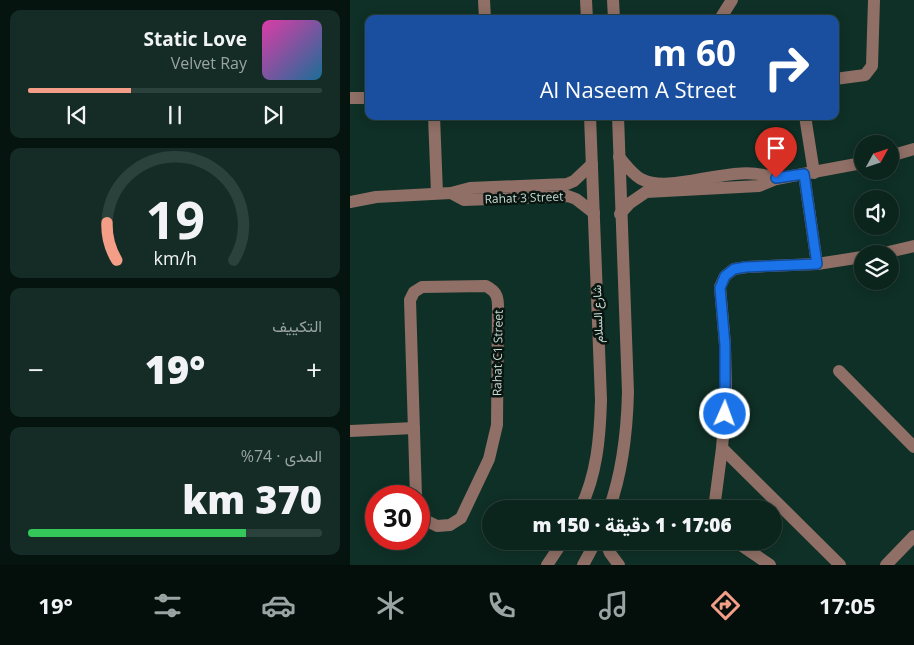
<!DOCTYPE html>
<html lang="ar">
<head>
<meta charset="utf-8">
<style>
	body { margin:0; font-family:"Open Sans",Vazirmatn,sans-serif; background:#142c25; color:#f1f3f6; direction:rtl; height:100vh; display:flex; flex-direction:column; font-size:19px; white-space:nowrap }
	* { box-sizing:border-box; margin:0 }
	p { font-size:16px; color:#9aa4a3 }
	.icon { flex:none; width:28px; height:28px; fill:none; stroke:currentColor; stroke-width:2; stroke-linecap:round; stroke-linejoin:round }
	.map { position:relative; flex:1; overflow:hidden; direction:ltr }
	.side { display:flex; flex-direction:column; gap:10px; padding:10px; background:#06140f; width:350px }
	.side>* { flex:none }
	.guide { position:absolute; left:15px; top:15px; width:474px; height:105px; border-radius:10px; box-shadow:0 2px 12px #0003,0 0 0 1px #2b413b; direction:rtl; background:#1a4fa0; color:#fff; overflow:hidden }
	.needle { width:32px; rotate:50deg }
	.fabs { position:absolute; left:504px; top:135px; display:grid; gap:10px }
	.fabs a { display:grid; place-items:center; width:45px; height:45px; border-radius:50%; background:#0b241c; box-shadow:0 2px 12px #0003,0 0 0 1px #2b413b; font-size:25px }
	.speed { position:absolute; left:15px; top:485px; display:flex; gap:10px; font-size:25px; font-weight:700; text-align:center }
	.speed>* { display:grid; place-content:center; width:65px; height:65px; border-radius:50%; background:#0b241c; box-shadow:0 2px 12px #0003,0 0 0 1px #2b413b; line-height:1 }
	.speed .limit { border:8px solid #d22; background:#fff; color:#111 }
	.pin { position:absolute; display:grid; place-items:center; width:42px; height:42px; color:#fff; margin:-51px -21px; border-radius:50% 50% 50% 0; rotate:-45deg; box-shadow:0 0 5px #0007 }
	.pin .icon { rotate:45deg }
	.me { position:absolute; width:55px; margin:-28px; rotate:2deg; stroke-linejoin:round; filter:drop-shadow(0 0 4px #0008) }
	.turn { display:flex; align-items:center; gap:18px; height:105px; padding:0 20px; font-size:22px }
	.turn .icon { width:65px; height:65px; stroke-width:2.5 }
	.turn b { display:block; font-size:35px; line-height:42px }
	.big { font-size:38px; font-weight:800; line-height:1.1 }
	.side .tile { flex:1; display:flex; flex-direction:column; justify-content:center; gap:8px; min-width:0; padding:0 18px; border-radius:10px; background:#142c25 }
	.side .dial { align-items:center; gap:0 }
	.dial svg { height:130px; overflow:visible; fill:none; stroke:#2b413b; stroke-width:7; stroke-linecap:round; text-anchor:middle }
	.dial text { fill:#f1f3f6; stroke:none }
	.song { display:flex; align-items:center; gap:15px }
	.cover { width:60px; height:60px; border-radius:8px; background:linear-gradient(135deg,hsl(320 70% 55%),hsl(200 70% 35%)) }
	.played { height:5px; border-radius:2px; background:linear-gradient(90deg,#f49e87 35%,#2b413b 35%) }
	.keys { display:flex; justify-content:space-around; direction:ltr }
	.heat { display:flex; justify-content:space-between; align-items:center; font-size:28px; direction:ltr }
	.charge { height:8px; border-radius:4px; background:linear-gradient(90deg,#34c759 74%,#2b413b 0) }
	.trip { position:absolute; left:132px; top:500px; width:300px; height:50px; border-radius:25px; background:#0b241c; box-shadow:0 2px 12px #0003,0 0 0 1px #2b413b; font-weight:800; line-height:50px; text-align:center; direction:rtl }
	.tab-bar { display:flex; height:80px; justify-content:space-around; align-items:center; background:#040e0b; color:#9aa4a3 }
	.tab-bar .icon { width:35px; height:35px }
	.tab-bar .on { color:#f49e87 }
	.tab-bar b { font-size:22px; color:#f1f3f6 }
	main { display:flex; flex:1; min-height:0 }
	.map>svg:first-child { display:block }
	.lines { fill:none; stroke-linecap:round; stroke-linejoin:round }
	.minor { stroke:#8f6f66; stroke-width:12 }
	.route-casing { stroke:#114b97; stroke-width:12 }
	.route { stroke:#1a73e8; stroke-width:9 }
	.labels { text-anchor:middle; stroke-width:5; stroke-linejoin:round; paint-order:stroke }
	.street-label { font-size:12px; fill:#cadcd5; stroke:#081510 }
</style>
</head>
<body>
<main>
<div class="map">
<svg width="564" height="565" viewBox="0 0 564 565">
	<rect width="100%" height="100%" fill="#0f3026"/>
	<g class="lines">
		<g class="minor">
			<path d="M134,0L135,19"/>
			<path d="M236,0L237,19"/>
			<path d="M263,0L264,19"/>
			<path d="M370,19L382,0"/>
			<path d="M485,79L515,75L522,66L524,0"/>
			<path d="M0,98H19"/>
			<path d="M84,116L87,193"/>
			<path d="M455,116L464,173"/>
			<path d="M540,156L564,149"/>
			<path d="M269,157C276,165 282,174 291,179C323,196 386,160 426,179"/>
			<path d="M454,174L467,264"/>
			<path d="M101,193L114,200L218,196L226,199L244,213"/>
			<path d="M0,202L26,197L101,193L120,188L217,184L224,181L242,164"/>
			<path d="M270,214L280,203L296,192L409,186L426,179L512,163"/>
			<path d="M530,254L564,246"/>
			<path d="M489,371L564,447"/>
			<path d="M0,431L64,428"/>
			<path d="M372,448L490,565"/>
			<path d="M66,496L60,300L64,292L72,287L136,286C145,291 148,295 148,306L147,425L139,459L111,518L100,525L87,526L75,520L69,511"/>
			<path d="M230,509C247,475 250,437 251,400L240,116"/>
			<path d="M259,509C273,471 277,432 278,392L268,116"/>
			<path d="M364,509L372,448L376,397L375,345L370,287L375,276L384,269L397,267L467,264L512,257"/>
			<path d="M255,541L260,553L269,565"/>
			<path d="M385,541L420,565"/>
			<path d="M197,565L213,541"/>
			<path d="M233,565L246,541"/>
			<path d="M536,565L564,536"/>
		</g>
	</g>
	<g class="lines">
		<defs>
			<path id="route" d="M375,414V345L370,288L375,276L384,269L396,267L467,264L454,174L426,178"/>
		</defs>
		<use href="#route" class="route-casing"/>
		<use href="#route" class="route"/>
	</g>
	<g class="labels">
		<g class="street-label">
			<text transform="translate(174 198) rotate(-2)" y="4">Rahat 3 Street</text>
			<text transform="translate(248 314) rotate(-92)" y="4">شارع السلام</text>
			<text transform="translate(148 353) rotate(-89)" y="4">Rahat C1 Street</text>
		</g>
	</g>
</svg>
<div class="fabs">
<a><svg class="needle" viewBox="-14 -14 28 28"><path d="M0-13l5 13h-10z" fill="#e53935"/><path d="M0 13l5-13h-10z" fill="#9aa4a3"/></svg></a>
<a><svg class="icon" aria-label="sound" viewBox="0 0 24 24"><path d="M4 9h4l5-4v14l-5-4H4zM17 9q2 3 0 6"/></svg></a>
<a><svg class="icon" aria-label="layers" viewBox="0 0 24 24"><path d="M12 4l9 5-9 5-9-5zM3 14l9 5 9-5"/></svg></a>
</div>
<div class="speed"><div class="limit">30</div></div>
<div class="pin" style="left:426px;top:178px;background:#d93025"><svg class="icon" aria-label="arrive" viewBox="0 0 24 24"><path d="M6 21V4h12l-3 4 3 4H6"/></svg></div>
<svg class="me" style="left:375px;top:414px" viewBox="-20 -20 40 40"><circle r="17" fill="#1a73e8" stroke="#fff" stroke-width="3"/><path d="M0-11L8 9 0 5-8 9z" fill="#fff"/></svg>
<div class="trip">17:06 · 1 دقيقة · 150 m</div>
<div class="guide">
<div class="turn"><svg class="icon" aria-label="right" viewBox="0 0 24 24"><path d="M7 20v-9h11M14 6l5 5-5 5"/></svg><div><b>60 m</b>Al Naseem A Street</div></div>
</div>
</div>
<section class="side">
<div class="tile">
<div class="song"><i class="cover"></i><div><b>Static Love</b><p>Velvet Ray</p></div></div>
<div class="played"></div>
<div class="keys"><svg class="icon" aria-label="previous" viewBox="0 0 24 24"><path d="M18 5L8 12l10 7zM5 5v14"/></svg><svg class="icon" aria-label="pause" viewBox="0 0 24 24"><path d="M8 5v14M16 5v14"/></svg><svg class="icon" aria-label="next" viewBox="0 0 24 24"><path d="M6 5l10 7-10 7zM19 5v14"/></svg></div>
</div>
<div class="tile dial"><svg viewBox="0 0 100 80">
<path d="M14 69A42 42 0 1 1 86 69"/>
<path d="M14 69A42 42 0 0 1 8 46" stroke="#f49e87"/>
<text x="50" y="56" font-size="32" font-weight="700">19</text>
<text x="50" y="72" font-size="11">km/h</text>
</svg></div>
<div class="tile"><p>التكييف</p>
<div class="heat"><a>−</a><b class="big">19°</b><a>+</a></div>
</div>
<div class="tile"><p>المدى · 74%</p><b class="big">370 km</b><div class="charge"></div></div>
</section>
</main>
<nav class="tab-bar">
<b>17:05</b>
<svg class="icon on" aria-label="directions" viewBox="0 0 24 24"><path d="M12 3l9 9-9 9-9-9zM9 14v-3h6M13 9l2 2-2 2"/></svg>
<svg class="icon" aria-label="music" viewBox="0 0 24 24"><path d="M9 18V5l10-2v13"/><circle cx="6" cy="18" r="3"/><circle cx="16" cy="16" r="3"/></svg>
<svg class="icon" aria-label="phone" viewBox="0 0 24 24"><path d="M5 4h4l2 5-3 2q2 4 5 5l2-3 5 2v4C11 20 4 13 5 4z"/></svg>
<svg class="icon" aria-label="climate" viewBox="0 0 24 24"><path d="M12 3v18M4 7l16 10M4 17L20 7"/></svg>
<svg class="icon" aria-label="car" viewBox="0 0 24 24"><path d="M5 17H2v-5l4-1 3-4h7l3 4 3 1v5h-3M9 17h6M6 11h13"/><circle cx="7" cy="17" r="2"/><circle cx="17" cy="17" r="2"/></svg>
<svg class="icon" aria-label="filters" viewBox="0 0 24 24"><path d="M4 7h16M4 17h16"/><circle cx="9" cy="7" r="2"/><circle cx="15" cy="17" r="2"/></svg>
<b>19°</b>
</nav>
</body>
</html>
